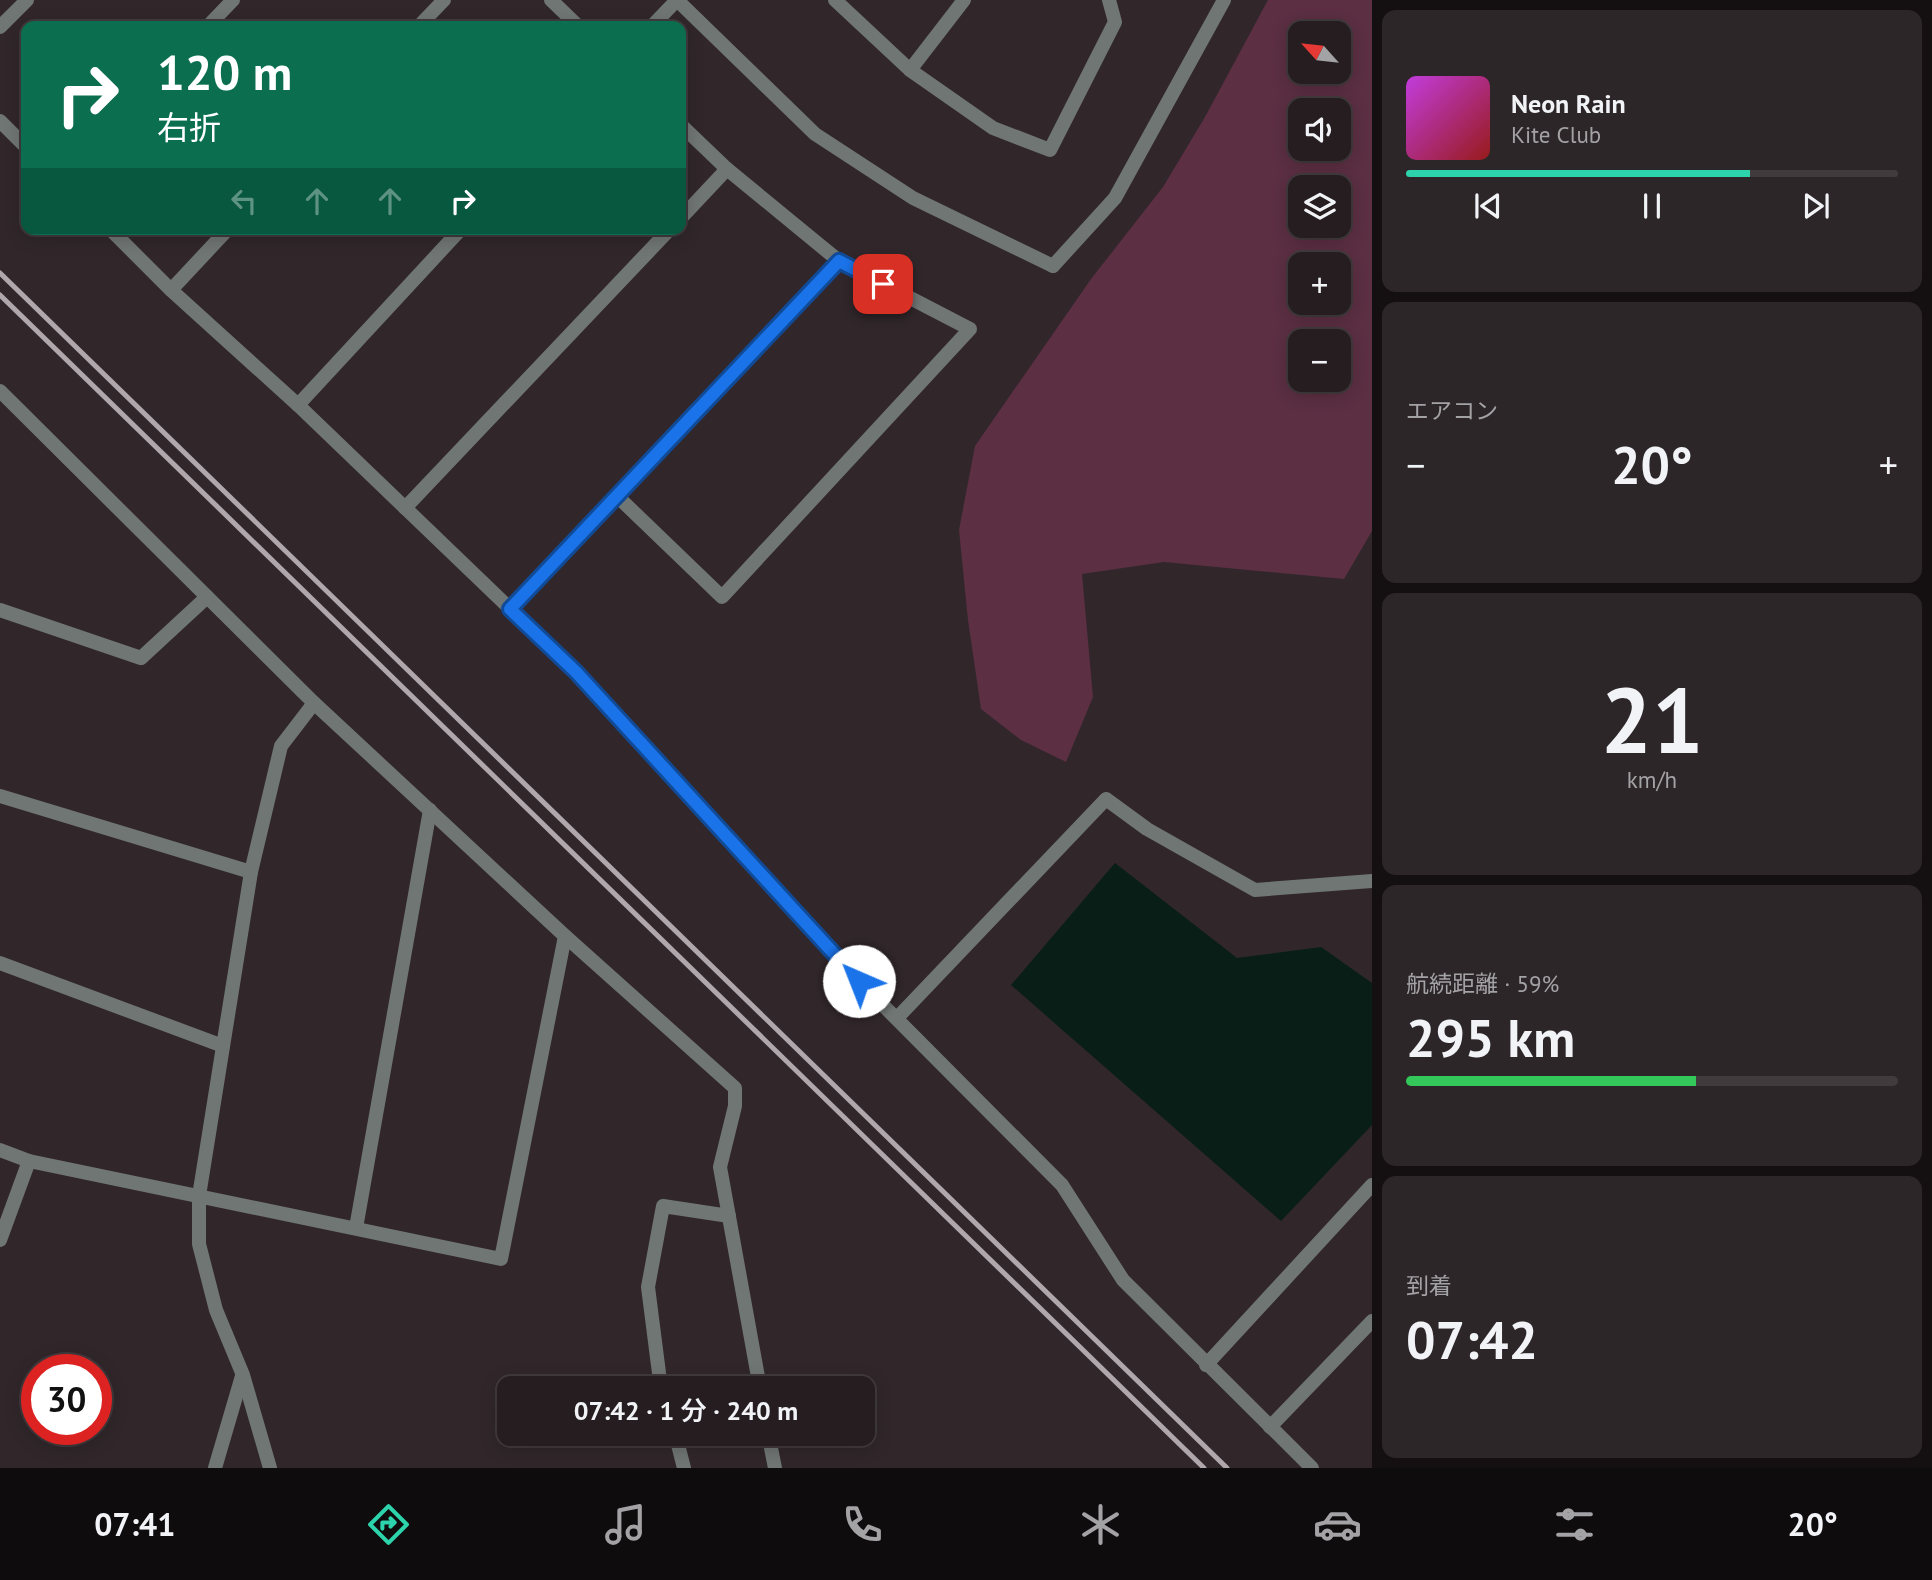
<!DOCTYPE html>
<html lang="ja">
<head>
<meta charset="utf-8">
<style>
	body { margin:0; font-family:"PT Sans","Noto Sans JP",sans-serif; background:#2d2629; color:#f1f3f6; height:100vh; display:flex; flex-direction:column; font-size:26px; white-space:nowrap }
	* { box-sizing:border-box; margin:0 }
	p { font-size:23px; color:#a3a2a5 }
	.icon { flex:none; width:38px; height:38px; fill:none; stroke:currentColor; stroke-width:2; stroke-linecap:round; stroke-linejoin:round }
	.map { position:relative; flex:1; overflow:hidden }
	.drawer { display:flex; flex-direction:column; gap:10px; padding:10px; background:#141012; width:560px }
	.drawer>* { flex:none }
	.guide { position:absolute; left:21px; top:21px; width:665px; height:214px; border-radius:14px; box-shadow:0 4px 18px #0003,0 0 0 2px #423b3e; background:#0b6e4f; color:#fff; overflow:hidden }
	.needle { width:46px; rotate:297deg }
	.tools { position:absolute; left:1288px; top:21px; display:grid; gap:14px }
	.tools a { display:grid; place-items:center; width:63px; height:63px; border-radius:14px; background:#251d20; box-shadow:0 4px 18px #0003,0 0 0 2px #423b3e; font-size:35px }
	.speed { position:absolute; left:21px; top:1354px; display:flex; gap:14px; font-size:35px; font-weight:700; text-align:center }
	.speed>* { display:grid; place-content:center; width:91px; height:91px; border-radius:50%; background:#251d20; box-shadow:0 4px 18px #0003,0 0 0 2px #423b3e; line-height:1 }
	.speed .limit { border:10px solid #d22; background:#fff; color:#111 }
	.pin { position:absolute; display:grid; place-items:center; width:60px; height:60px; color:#fff; margin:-30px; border-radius:14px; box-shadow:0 4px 10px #0006 }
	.me { position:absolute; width:77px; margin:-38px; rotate:316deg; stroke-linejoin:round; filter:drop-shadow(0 0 5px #0008) }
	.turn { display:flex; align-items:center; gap:24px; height:147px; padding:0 21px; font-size:32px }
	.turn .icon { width:91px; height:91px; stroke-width:2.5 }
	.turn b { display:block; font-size:49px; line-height:60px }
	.lanes { display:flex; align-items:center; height:66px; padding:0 21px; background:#0003; justify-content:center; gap:35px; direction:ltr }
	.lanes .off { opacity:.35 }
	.big { font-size:52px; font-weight:600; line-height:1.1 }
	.drawer .card { flex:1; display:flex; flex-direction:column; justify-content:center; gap:10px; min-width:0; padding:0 24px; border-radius:14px; background:#2d2629 }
	.drawer .dial { align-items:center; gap:0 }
	.dial b { font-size:91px; line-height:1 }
	.song { display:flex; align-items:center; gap:21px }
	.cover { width:84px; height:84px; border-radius:10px; background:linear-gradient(135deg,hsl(290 70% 55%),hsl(0 70% 35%)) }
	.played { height:7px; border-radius:4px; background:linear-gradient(90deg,#2dd4ab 70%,#423b3e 70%) }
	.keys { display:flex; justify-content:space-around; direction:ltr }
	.heat { display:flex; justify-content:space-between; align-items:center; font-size:38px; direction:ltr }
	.charge { height:10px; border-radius:5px; background:linear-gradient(90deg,#34c759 59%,#423b3e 0) }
	.trip { position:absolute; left:497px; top:1376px; width:378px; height:70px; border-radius:14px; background:#251d20; box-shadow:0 4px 18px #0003,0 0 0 2px #423b3e; font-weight:600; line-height:70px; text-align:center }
	.dock { display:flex; height:112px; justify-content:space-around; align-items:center; background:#0f0c0d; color:#a3a2a5 }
	.dock .icon { width:49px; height:49px }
	.dock .on { color:#2dd4ab }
	.dock b { font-size:32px; color:#f1f3f6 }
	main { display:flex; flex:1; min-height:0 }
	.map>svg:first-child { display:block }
	.green { fill:#5c2f43; fill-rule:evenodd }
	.water { fill:#081e17 }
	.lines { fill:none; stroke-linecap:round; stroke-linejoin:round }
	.minor { stroke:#707674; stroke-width:14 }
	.tertiary { stroke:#707674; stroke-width:14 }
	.rail { stroke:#afa7ab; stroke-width:5 }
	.route-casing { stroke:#114b97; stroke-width:18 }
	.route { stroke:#1a73e8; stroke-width:12 }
</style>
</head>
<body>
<main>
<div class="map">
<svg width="1372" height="1468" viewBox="0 0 1372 1468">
	<rect width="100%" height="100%" fill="#31272b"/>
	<path class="green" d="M1268,0H1372V531L1344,579L1164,562L1082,574L1093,697L1066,762L1021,740L981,709L968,620L959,530L975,446L1091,279L1163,187L1205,117ZM1300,33H1339V72H1300ZM1300,110H1339V149H1300ZM1300,187H1339V226H1300ZM1300,264H1339V303H1300ZM1300,341H1339V380H1300Z"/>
	<path class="water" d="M1115,863L1237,958L1321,947L1372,983V1125L1281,1221L1011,985Z"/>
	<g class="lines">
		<g class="minor">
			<path d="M551,0L578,26"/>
			<path d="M835,0L910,70L964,0"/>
			<path d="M208,26L233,0"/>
			<path d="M419,26L444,0"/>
			<path d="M652,26L677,0"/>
			<path d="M0,27L27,0"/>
			<path d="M910,70L993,128L1050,150L1115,22L1109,0"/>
			<path d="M0,121L26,147"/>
			<path d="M681,218L727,169"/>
			<path d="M110,229L171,290L298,405L576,672L740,849L840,962L1062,1185L1123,1280L1312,1468"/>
			<path d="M1053,266L1115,198L1224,0"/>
			<path d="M171,290L228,229"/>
			<path d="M0,391L314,703L565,936L735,1088V1106L720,1167L760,1388"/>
			<path d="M298,405L461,229"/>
			<path d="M617,496L722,597L970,329L839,261L727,169L681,125"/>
			<path d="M405,508L670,229"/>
			<path d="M510,609L839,261"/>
			<path d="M0,610L141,658L207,597"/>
			<path d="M0,796L251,872"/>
			<path d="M0,963L223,1046"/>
			<path d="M897,1018L1106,799L1147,829L1255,890L1372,881"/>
			<path d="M0,1150L29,1161L501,1259L565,936"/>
			<path d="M356,1228L430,810"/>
			<path d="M0,1240L29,1161"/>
			<path d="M1206,1365L1372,1185"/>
			<path d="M662,1388L659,1373L648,1287L663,1206L729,1216"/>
			<path d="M1270,1427L1372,1321"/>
			<path d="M675,1433L684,1468"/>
			<path d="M768,1433L775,1468"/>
			<path d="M215,1468L242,1376"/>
			<path d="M270,1468L243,1375L216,1310L199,1244V1196L251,872L281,746L314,703"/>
		</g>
		<path class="tertiary" d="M677,0L815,134L913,198L1053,266"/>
		<g class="rail">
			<path d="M0,273L1227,1468"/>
			<path d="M0,295L1204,1468"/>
		</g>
	</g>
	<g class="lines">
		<defs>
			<path id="route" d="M859,981L576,672L510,609L839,261L883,284"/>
		</defs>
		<use href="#route" class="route-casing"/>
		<use href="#route" class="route"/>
	</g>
</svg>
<div class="tools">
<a><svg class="needle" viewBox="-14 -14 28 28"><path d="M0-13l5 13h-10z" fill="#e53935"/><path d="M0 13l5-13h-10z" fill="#a3a2a5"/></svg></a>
<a><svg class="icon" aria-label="sound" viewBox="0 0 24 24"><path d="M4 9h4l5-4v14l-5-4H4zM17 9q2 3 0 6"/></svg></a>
<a><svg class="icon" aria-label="layers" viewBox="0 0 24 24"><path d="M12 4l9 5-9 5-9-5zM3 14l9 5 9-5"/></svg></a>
<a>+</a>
<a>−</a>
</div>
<div class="speed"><div class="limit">30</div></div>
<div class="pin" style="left:883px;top:284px;background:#d93025"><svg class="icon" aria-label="arrive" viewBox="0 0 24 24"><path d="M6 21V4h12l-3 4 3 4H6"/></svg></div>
<svg class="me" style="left:859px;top:981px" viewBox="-20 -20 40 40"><circle r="19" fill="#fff"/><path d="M0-13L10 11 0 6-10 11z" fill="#1a73e8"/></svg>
<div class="trip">07:42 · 1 分 · 240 m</div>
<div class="guide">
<div class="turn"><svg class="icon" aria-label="right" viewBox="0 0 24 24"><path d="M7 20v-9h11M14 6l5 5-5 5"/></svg><div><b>120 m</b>右折</div></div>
<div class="lanes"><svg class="icon off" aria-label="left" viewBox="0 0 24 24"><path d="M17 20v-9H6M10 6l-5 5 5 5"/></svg><svg class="icon off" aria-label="ahead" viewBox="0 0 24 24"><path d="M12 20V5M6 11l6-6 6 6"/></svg><svg class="icon off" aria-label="ahead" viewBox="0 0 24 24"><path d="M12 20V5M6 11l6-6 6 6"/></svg><svg class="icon" aria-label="right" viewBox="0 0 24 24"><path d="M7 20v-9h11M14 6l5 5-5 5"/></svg></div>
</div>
</div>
<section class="drawer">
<div class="card">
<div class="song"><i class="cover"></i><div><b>Neon Rain</b><p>Kite Club</p></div></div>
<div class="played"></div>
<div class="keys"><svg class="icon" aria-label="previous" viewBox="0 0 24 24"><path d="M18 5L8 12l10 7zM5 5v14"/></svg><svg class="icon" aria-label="pause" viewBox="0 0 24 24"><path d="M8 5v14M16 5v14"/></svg><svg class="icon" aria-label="next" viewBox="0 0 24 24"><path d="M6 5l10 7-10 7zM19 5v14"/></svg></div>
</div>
<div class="card"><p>エアコン</p>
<div class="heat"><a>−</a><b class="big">20°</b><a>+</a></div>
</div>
<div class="card dial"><b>21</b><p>km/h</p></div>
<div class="card"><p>航続距離 · 59%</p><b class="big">295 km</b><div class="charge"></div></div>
<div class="card"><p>到着</p><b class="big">07:42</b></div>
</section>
</main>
<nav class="dock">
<b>07:41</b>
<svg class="icon on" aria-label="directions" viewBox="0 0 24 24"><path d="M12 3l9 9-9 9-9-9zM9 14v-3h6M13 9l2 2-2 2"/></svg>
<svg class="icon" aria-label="music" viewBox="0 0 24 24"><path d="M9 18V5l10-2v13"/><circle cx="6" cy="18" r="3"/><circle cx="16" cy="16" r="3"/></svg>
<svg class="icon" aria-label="phone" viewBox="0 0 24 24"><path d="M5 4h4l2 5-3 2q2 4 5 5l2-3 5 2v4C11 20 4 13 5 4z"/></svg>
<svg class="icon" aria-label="climate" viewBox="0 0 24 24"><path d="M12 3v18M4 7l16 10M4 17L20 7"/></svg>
<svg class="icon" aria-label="car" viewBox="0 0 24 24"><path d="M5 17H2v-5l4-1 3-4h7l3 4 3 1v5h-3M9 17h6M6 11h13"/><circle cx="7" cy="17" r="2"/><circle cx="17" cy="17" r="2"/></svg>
<svg class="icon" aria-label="filters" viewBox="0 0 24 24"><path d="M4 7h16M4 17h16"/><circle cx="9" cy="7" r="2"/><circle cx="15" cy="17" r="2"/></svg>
<b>20°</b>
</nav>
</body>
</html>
